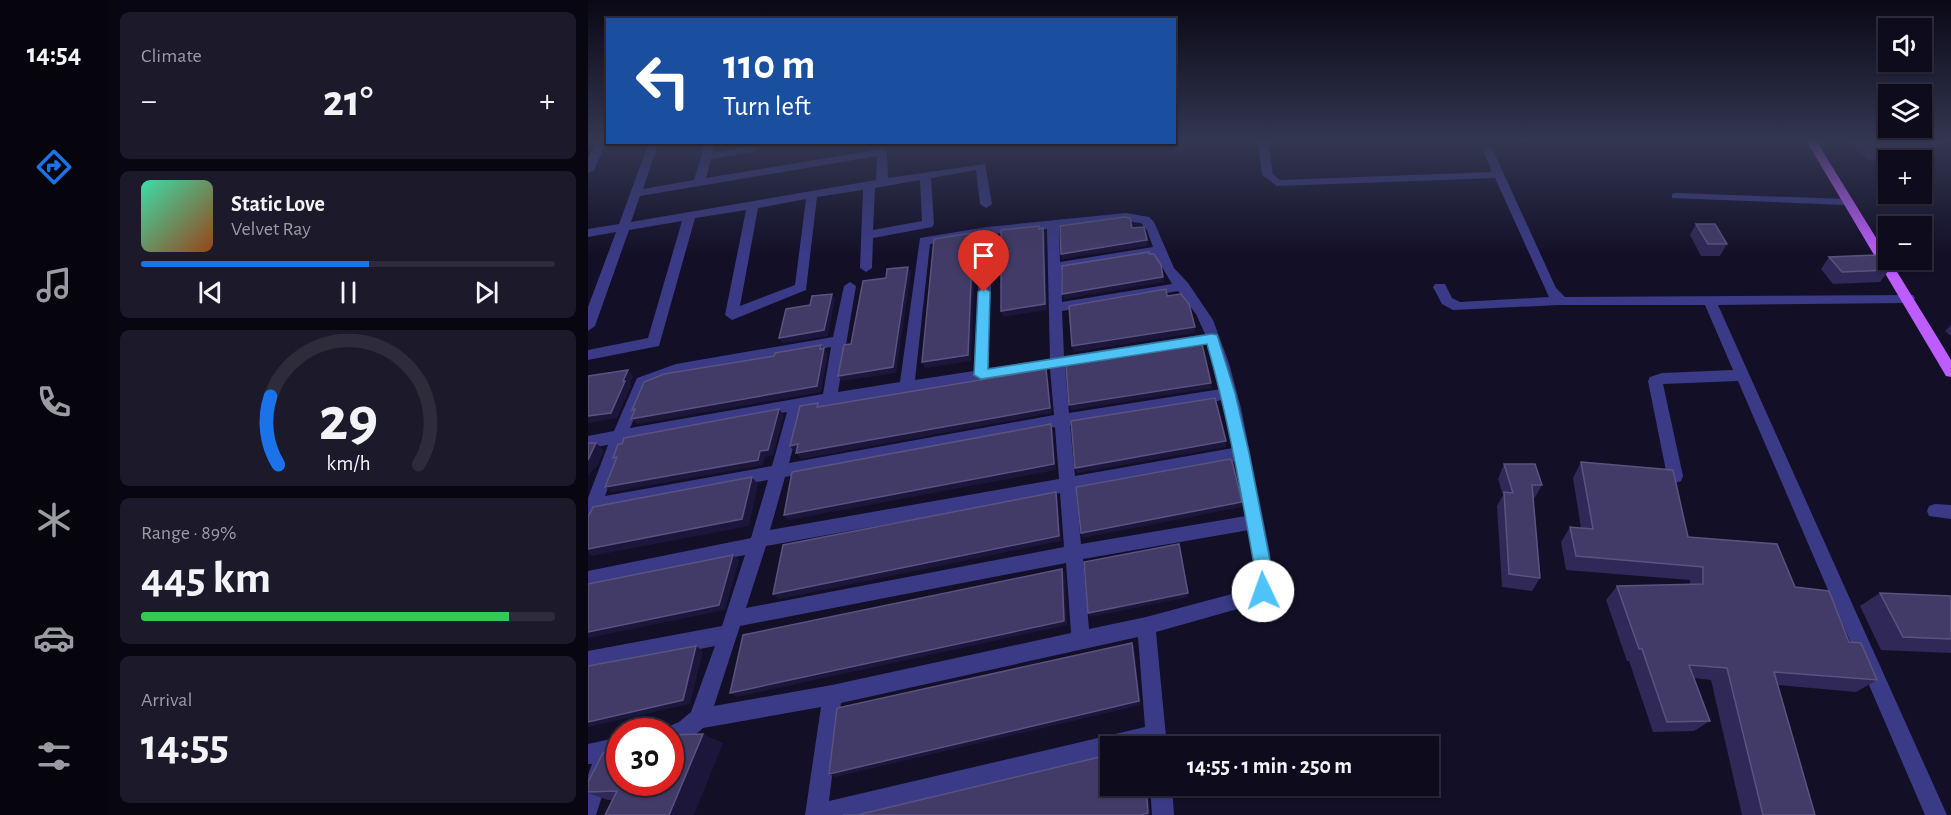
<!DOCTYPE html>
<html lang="en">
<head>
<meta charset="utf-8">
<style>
	body { margin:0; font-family:"Alegreya Sans",sans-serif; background:#1c192a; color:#f1f3f6; height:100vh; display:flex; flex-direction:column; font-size:22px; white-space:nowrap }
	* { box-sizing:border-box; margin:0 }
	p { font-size:20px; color:#9b9ba4 }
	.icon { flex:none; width:33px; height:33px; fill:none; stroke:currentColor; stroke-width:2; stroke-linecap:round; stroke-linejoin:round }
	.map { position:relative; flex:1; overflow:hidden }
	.side { display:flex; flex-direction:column; gap:12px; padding:12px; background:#080610; width:480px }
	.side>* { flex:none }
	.guide { position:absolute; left:18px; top:18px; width:570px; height:126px; border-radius:0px; box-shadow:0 2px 4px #0004,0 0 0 2px #2e2b3b; background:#1a4fa0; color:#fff; overflow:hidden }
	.fabs { position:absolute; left:1290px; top:18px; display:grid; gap:12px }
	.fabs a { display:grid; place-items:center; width:54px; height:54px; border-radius:0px; background:#0e0b1d; box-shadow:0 2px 4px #0004,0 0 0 2px #2e2b3b; font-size:30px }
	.speed { position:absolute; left:18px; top:718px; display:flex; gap:12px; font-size:30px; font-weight:700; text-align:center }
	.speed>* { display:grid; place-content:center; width:78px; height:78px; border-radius:50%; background:#0e0b1d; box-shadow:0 2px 4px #0004,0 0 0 2px #2e2b3b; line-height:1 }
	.speed .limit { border:9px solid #d22; background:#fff; color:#111 }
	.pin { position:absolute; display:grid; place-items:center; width:51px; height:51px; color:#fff; margin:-62px -26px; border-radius:50% 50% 50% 0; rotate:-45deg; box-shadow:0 0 6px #0007 }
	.pin .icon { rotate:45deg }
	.me { position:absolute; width:66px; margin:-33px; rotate:357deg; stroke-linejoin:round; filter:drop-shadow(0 0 4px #0008) }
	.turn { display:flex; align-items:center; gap:21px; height:126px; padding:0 18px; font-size:27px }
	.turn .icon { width:78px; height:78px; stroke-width:2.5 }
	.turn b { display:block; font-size:42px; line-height:51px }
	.big { font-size:45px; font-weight:700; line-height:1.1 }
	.side .card { flex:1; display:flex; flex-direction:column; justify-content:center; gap:9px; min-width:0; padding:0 21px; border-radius:9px; background:#1c192a }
	.side .dial { align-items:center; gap:0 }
	.dial svg { height:156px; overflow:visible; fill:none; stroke:#2e2b3b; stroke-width:7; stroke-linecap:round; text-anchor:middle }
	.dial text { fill:#f1f3f6; stroke:none }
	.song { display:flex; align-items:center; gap:18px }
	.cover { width:72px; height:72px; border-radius:9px; background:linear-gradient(135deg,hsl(160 70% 55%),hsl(20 70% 35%)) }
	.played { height:6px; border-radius:3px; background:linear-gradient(90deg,#1a73e8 55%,#2e2b3b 55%) }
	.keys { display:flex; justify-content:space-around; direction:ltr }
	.heat { display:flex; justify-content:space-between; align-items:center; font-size:33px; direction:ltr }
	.charge { height:9px; border-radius:4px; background:linear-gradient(90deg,#34c759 89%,#2e2b3b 0) }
	.trip { position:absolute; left:512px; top:736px; width:339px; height:60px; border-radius:0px; background:#0e0b1d; box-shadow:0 2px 4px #0004,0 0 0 2px #2e2b3b; font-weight:700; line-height:60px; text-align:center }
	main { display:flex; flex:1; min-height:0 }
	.tab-bar { display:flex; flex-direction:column; width:108px; justify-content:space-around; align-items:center; background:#06040c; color:#9b9ba4 }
	.tab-bar .icon { width:42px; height:42px }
	.tab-bar .selected { color:#1a73e8 }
	.tab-bar b { font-size:27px; color:#f1f3f6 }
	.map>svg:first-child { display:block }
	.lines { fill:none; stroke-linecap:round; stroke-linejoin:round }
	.minor { fill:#3a3a87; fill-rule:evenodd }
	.major { fill:#bd5dff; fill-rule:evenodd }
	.wall { fill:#302856 }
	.shaded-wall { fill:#1d163b }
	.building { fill:#423b68; stroke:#5a5380; stroke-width:1.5 }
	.route { fill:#4fc3f7; stroke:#337fa1; stroke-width:1.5 }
</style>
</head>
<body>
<main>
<nav class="tab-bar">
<b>14:54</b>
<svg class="icon selected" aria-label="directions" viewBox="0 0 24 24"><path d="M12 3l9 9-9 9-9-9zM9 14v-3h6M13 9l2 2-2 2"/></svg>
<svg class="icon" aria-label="music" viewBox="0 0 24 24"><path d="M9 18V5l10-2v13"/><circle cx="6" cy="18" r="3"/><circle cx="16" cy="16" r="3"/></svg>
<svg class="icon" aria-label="phone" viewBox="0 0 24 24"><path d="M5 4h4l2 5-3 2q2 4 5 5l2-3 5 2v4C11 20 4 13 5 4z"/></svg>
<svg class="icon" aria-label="climate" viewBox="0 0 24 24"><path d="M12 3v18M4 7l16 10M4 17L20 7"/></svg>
<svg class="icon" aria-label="car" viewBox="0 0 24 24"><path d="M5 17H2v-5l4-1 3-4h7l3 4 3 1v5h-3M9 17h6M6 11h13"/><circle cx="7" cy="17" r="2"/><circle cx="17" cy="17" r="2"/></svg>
<svg class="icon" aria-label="filters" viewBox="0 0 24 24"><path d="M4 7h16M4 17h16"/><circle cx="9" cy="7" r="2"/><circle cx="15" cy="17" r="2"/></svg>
</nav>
<section class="side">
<div class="card"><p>Climate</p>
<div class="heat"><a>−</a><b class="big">21°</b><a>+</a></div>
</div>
<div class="card">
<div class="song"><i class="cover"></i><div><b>Static Love</b><p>Velvet Ray</p></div></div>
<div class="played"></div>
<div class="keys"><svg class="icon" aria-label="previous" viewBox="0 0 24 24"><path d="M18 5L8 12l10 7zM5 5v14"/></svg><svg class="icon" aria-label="pause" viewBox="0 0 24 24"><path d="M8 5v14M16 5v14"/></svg><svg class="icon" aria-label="next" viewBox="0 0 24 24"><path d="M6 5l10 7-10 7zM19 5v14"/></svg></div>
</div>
<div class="card dial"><svg viewBox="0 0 100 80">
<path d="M14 69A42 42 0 1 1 86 69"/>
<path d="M14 69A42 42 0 0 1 10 34" stroke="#1a73e8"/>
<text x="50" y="56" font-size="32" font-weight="700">29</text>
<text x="50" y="72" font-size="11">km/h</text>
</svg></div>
<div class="card"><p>Range · 89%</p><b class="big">445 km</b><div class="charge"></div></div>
<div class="card"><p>Arrival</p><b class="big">14:55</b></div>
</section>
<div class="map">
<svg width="1363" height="815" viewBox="0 0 1363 815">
	<rect width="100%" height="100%" fill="#130f27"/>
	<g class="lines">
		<g class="minor">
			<path d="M8,142H18L6,170L0,173V158Z"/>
			<path d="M61,142H71L55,189L106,180L117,142H127L124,153L164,146L169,149L164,152L123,159L118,178L294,149L299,152L300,178L397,164L404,204L398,208L392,204L388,170L343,178L346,224L344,227L285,238L284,268L278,272L272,268L275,190L229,197L218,290L144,320L137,315L158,210L107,218L71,346L0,360V350L60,338L94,221L41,230L7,326L0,331V307L28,232L0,237V229L31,224ZM289,156L288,180L43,222L52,196ZM332,180L334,221L285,230L287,188ZM218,199L207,285L152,306L170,208Z"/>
			<path d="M670,142H680L685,174L692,180L904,172L895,150L900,147L904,148L968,288L977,297L1325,295L1327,298L1325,301L1320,303L1130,305L1359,815H1337L1150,381L1075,384L1095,476L1093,481L1087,483L1081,481L1079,476L1060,381L1062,377L1074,373L1145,370L1117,305H971L865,310L854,304L845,287L847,284H857L864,298L872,302L961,297L907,178L689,186L674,175Z"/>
			<path d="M1088,193L1258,199L1264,202L1258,205L1084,198V194Z"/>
			<path d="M538,213L561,217L566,222L586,268L600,283L625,320L641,363L653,408L682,553L685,585L678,601L568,632L579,747H522V756L274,815H217L233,707L115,728L105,737L82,746V732H73L75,729L91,722L103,712L127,646L0,671V651L134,626L157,555L0,587V571L163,538L180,480L12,511L6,525L0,527V498L20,445L0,448V436L26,431L49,378L88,364L245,337L256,286L262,282L268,286L250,392L312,382L332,238L399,227ZM538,221L553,223L559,230L565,247L472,262L471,227ZM459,229L462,359L400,368L405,234ZM393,236L386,371L327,380L342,244ZM567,255L584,284L474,302L473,270ZM590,291L608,314L617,334L476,356L474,311ZM620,344L633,389L481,413L477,367ZM243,347L235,394L42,428L60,386L90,374ZM462,369L466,415L201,463L215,410ZM635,400L645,448L487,476L482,425ZM199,412L184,466L17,496L37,442ZM467,427L471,479L182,530L197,477ZM648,461L658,516L493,544L488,490ZM472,493L476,547L158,608L178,546ZM661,530L666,564V588L558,617L501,629L495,559ZM478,563L483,633L244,685L126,706L152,626ZM550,637L557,727L241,801L253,703Z"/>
			<path d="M1347,504L1363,505V519L1341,516L1339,511L1341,506Z"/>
			<path d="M32,737V757L26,759L8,815H0V775L4,764H0V744Z"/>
			<path d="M562,786H584L586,815H564Z"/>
		</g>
		<path class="major" d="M1219,142H1229L1351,340L1363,360V377L1358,376Z"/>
	</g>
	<g class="wall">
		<path d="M1261,142H1354L1344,155L1280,160L1261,143Z"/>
		<path d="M1108,224L1139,244L1132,256H1113L1102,235Z"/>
		<path d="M1241,257L1301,270L1292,282L1245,284L1233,269Z"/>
		<path d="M1363,325V336L1357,331Z"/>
		<path d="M993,462L1100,537L1207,587L1261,642L1289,680L1268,692L1190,685L1227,815H1154L1123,680L1106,678L1122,721L1106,731L1065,732L1041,661H1039L1018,600L1029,586L1102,584V580L978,570L973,542L982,527L993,528L985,478Z"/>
		<path d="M916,464L954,485L946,499H945L952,578L944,591L914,587L909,506L915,495L910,479Z"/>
		<path d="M1292,593L1363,596V653L1293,650L1272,606Z"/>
		<path d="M135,743L25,800H20L0,793V782L32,783Z"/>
	</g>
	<g class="shaded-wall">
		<path d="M455,228L457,234L459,310L415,317L413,311Z"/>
		<path d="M385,233L388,239L383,361L337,368L334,362Z"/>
		<path d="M559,240V246L474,259L473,254Z"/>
		<path d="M320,267L323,272L308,373L254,381L250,376Z"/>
		<path d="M575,277L576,282L476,299L474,294Z"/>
		<path d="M244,294L247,299L240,336L195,343L191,338Z"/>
		<path d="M607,327V333L486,352L484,346Z"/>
		<path d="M233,345L240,354L233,392L49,424L43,419L232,349Z"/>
		<path d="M458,369L460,375L464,413L213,459L208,453Z"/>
		<path d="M40,370L45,376L42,385L43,386L29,418L0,423V416L35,381Z"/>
		<path d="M623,383L624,388L483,410L481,405Z"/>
		<path d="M191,409L196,415L185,455L177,457L175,465L24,492L17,487L172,451Z"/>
		<path d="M463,424L465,430L468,470L201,520L196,515Z"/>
		<path d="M638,441V447L489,473L487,468Z"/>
		<path d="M8,443L16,450L9,467L6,468L0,476V460Z"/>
		<path d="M210,444L214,450L206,451L202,446Z"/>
		<path d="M164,477L170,484L161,526L4,556L0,553V549Z"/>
		<path d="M468,492L470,498L473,541L191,599L185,594Z"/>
		<path d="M654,502V507L495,538L493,533Z"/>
		<path d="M591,544L600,597L502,617L500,613Z"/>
		<path d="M145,555L151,560L137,610L0,638V632Z"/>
		<path d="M474,569L477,574L479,625L149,697L142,693Z"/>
		<path d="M544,643L546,647L553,705L247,777L241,774Z"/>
		<path d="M108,646L115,651L102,704L0,727V722Z"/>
		<path d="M115,734L135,743L106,815H81Z"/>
		<path d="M558,786H560L562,815H553Z"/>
	</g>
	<g class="building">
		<path d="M537,217L542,218L544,228L556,227L559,240L473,254L472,226Z"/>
		<path d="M1108,224H1127L1139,244H1120Z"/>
		<path d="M451,226V229L455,228L457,304L413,311V230Z"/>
		<path d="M385,233L380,355L334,362L346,239Z"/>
		<path d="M561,252V254H566L573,265L575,277L474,294V266Z"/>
		<path d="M1288,255L1301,270L1254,272L1241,257Z"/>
		<path d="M320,267L305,367L250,376L256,345L263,344L275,281L298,278L299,269Z"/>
		<path d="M578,289L579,296L593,294L601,304L607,327L484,346L481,306Z"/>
		<path d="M244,294L236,330L191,338L198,309L222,305L224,296Z"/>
		<path d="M610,342L611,344H614L623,383L481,405L478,366L486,364V362Z"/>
		<path d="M233,345L232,349L236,348L229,386L43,419L47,409L44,410L56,382L76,374L186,356L187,353Z"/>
		<path d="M458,369L462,408L208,453L210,444L202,446L212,406L230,403L229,407Z"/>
		<path d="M40,370L35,381H37L23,413L0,416V376Z"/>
		<path d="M627,398L638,441L487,468L483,421Z"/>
		<path d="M191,409L180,450L172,451L170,460L17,487L29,457L25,458L30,444H34L36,438Z"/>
		<path d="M463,424L466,464L196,515L204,472Z"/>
		<path d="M0,443H8L0,460Z"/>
		<path d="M642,459L644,461L654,502L493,533L488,487Z"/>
		<path d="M993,462L1085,470L1100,537L1189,544L1207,587L1241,591L1261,642L1273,643L1289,680L1186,672L1227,815H1175L1139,668L1101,665L1122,721L1079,722L1054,649H1051L1029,586L1115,584V567L988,556L982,527L1005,529Z"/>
		<path d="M916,464H947L954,485H944L952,578L921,574L916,492L925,493Z"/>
		<path d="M164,477L154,519L0,549V517L5,507Z"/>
		<path d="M468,492L471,536L185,594L195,545Z"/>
		<path d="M591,544L600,593L500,613L496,562Z"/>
		<path d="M145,555L131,605L0,632V584Z"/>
		<path d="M474,569L476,621L142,693L155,635Z"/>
		<path d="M1292,593L1363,596V639L1315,637Z"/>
		<path d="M544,643L551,701L241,774L249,708Z"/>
		<path d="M108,646L95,700L0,722V666Z"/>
		<path d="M115,734L81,815H17L29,791L0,792V782L15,753L32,752V783H82V735Z"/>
		<path d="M541,746H556V747H537Z"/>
		<path d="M522,751V786H558L560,813L553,815H255H269L520,755Z"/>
	</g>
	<linearGradient id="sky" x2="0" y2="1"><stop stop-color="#0a0815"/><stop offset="0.55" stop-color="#333752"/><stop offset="1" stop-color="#333752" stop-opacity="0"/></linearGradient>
	<rect width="1363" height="256" fill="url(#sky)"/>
	<path class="route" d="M396,288L402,292L400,369L624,334L629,335L647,393L661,453L685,576L681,596L675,599L669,596L667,591L668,576C654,498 641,420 619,344L393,379L386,375L390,292Z"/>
</svg>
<div class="fabs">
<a><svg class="icon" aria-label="sound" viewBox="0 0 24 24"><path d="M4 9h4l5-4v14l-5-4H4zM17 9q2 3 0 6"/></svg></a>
<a><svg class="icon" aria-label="layers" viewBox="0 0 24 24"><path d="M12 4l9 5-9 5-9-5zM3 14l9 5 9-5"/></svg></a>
<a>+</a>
<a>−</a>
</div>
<div class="speed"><div class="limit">30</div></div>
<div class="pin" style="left:396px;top:292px;background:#d93025"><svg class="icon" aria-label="arrive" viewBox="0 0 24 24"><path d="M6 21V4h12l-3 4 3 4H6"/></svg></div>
<svg class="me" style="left:675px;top:591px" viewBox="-20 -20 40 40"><circle r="19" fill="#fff"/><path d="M0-13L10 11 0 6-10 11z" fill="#4fc3f7"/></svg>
<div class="trip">14:55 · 1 min · 250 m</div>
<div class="guide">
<div class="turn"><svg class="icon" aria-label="left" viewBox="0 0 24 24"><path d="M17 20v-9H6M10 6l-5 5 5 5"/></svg><div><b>110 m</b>Turn left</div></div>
</div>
</div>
</main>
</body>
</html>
